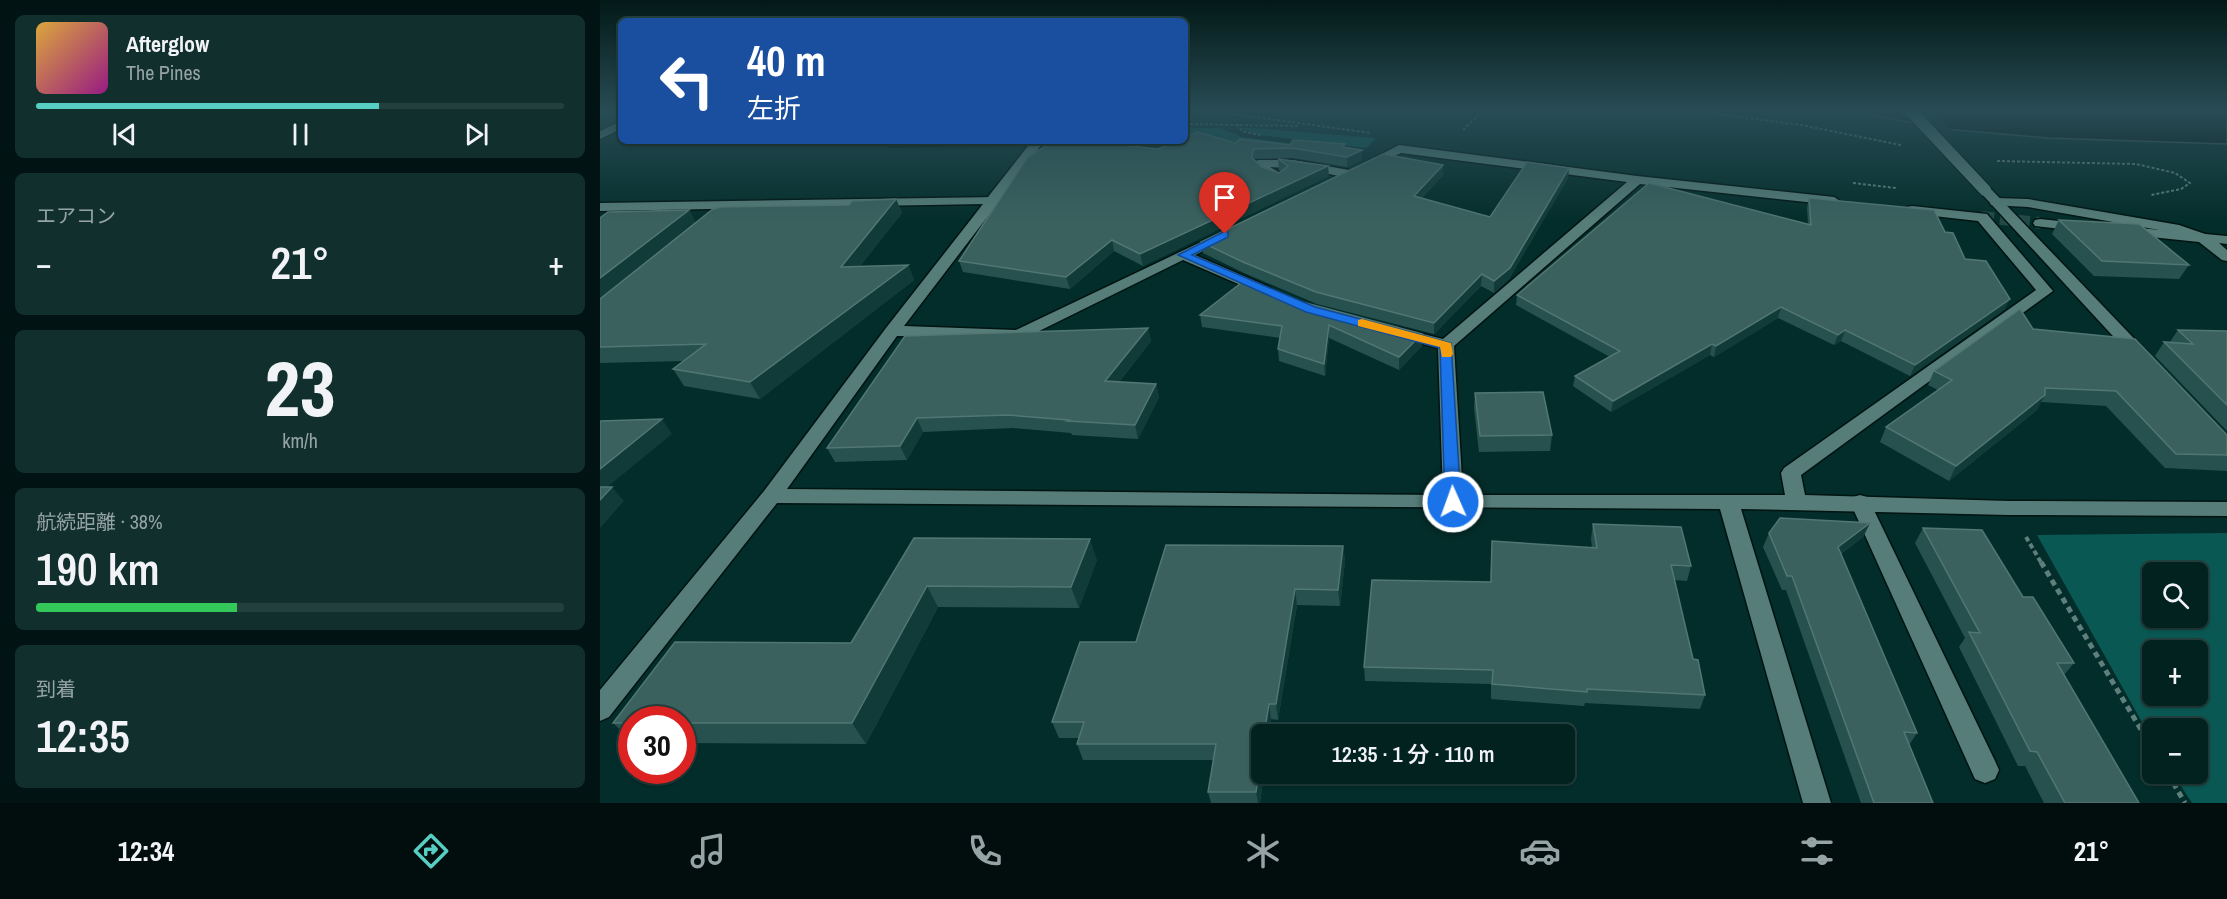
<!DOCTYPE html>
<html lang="ja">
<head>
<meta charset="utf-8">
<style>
	body { margin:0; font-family:"Archivo Narrow","Noto Sans JP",sans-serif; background:#102f2d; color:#f1f3f6; height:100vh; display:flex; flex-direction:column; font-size:22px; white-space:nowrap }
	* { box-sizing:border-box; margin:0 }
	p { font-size:20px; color:#96a4a5 }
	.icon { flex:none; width:33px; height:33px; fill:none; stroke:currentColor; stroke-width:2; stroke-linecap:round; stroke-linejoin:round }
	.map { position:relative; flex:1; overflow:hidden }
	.panel { display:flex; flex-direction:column; gap:15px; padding:15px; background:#011312; width:600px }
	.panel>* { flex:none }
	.hud { position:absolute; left:18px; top:18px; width:570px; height:126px; border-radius:9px; box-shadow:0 2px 4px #0004,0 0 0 2px #233f3e; background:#1a4fa0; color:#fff; overflow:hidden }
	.fabs { position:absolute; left:1542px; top:562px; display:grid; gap:12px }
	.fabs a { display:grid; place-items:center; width:66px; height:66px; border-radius:9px; background:#022220; box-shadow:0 2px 4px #0004,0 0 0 2px #233f3e; font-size:30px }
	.speed { position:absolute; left:18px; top:706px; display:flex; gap:12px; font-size:30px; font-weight:700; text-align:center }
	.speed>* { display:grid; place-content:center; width:78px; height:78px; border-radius:50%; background:#022220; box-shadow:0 2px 4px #0004,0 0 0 2px #233f3e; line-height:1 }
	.speed .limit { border:9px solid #d22; background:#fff; color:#111 }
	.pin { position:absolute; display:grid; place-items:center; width:51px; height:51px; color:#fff; margin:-62px -26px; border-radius:50% 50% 50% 0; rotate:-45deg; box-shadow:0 0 6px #0007 }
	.pin .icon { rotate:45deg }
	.me { position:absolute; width:66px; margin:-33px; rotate:358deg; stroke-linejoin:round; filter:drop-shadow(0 0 4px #0008) }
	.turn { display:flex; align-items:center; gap:21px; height:126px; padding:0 30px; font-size:27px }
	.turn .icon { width:78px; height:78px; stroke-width:2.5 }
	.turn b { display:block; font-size:42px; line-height:51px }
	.big { font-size:45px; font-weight:600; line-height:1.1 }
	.panel .widget { flex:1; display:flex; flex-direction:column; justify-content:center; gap:9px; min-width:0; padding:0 21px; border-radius:9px; background:#102f2d }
	.panel .dial { align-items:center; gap:0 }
	.dial b { font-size:78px; line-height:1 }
	.song { display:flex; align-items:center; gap:18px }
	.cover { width:72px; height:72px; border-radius:9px; background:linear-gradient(135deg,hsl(40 70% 55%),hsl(310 70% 35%)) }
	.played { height:6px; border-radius:3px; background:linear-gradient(90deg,#56cec4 65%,#233f3e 65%) }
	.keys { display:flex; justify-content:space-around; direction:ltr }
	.heat { display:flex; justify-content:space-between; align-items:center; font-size:33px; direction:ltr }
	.charge { height:9px; border-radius:4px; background:linear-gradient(90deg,#34c759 38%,#233f3e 0) }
	.trip { position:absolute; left:651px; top:724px; width:324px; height:60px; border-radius:9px; background:#022220; box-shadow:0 2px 4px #0004,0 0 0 2px #233f3e; font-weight:600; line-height:60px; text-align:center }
	.menu { display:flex; height:96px; justify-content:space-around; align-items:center; background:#010e0d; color:#96a4a5 }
	.menu .icon { width:42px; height:42px }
	.menu .selected { color:#56cec4 }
	.menu b { font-size:27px; color:#f1f3f6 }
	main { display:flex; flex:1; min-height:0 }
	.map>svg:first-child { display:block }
	.green { fill:#0a5853; fill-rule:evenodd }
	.water { fill:#001311; stroke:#405452; stroke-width:1.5 }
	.pier { fill:#032d2a }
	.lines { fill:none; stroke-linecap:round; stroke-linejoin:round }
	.street-tunnel { stroke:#224946; stroke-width:12; stroke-dasharray:12 6; stroke-linecap:butt }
	.lane-casing { stroke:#001412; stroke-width:3 }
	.street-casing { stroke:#001412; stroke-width:3 }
	.secondary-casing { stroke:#001412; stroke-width:3 }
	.path-far2 { stroke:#5e7f7c; stroke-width:2; stroke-dasharray:3 2; stroke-linecap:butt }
	.path-far1 { stroke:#5e7f7c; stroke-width:4; stroke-dasharray:5 3; stroke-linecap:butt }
	.path { stroke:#5e7f7c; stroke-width:5; stroke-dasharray:6 4.5; stroke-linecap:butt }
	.lane { fill:#567d79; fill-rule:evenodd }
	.street { fill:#567d79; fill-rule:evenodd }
	.secondary { fill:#567d79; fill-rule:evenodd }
	.secondary-bridge-casing { stroke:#001412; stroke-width:14; stroke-linecap:butt }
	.secondary-bridge { stroke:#567d79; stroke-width:12 }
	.wall { fill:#27514e }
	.shaded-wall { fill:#113b38 }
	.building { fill:#3a615e; stroke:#527674; stroke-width:1.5 }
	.route { fill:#1a73e8; stroke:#114b97; stroke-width:1.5 }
	.slow { fill:#f59e0b }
</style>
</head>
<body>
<main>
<section class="panel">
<div class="widget">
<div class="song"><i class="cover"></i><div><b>Afterglow</b><p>The Pines</p></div></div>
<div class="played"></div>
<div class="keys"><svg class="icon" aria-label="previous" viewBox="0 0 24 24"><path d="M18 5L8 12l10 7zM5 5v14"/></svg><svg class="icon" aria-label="pause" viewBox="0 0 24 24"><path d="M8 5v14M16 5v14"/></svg><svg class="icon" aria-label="next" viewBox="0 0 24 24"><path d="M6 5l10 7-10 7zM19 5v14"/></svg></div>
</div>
<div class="widget"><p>エアコン</p>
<div class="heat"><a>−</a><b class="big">21°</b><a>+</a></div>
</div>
<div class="widget dial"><b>23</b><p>km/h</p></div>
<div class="widget"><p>航続距離 · 38%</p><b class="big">190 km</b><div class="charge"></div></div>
<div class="widget"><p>到着</p><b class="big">12:35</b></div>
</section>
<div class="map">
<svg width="1627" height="803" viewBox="0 0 1627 803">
	<rect width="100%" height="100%" fill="#032d2a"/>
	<g class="green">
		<path d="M585,128H620L642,137L696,144L694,146L585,138Z"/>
		<path d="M640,128H653L776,138L766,148L659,135Z"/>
		<path d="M1627,533V803H1592L1573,774H1598V729H1552V740L1437,535ZM1552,573H1598V618H1552ZM1552,651H1598V696H1552Z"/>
	</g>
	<path class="water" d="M1245,110H1627V144L1448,138L1345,129Z"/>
	<path class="pier" d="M1299,110H1331L1353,132L1314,126Z"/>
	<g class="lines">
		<path class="street-tunnel" d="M1382,217L1440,223"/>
		<defs>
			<g id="lane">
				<path d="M659,160H693L749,170L755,174L749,178L704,169L670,167L685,176L679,180L664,175L655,167V161Z"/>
				<path d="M1396,198L1428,199L1579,225L1608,235L1610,238L1603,242L1576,233L1428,207L1391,205L1390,202L1391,199Z"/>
				<path d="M1260,495L1267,497L1270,502L1395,761L1399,770L1395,779L1385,783L1375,779L1250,502L1253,497Z"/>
			</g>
			<g id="street">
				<path d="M21,121V129L0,139V131Z"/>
				<path d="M279,141H444L438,144L290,146Z"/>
				<path d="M799,145L1037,176L1234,197L1240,201L1234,205L1040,184L854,346L863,495H1185L1181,473L1184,468L1436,290L1378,221L1307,213L1305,210L1307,207L1312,206L1387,214L1453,291L1201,475L1205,495L1409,501L1627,502V516L1409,515L1141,509L1231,803H1203L1120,509L177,503L9,717L0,721V690L164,491L286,328L383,204L0,211V203L398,197L399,200L398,203L304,326L416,330L624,231L629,232L631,235L629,238L595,255L669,287L672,290L669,293H659L583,260L425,338L297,336L187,489L843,495L838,348L793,336L791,333L799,328L843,339L1027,182L801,153L769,169L765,170L759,166Z"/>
				<path d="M1440,219L1479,223L1486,227L1479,231L1435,226L1433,223L1435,220Z"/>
				<path d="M1527,227L1627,236V244L1619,243L1627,250V261L1622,260L1599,242L1522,234L1520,231L1522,228Z"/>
			</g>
			<g id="secondary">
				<path d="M432,141H444L398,203H388L387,200L388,197Z"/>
				<path d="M1385,186L1389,187L1547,352L1549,356L1547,360H1535L1381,193L1379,190L1381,187Z"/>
			</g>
		</defs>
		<use href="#lane" class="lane-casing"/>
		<use href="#street" class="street-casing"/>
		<use href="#secondary" class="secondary-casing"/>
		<g class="path-far2">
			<path d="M603,110L771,133"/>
			<path d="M1086,110L1201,125L1301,145"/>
			<path d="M585,124L698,126"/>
			<path d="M637,124L642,131L660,135"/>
			<path d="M863,130L884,110"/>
			<path d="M1397,161L1536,164L1575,173L1590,183L1581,189L1551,195"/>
			<path d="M1253,183L1296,188"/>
		</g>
		<path class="path-far1" d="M1426,537L1442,564"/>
		<g class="path">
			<path d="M1441,562L1552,748"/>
			<path d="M1568,774L1585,803"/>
		</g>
		<use href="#lane" class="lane"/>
		<use href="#street" class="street"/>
		<use href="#secondary" class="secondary"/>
		<defs>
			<path id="secondary-bridge" d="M1310,110L1385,190"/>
		</defs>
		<use href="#secondary-bridge" class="secondary-bridge-casing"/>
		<use href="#secondary-bridge" class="secondary-bridge"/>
	</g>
	<g class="wall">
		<path d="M635,143L745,147L762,160L747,167L693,158L654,159V160L662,167L679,173L681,171L679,170L678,159L729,176L543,266L514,251L470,289L363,272L359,261L558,149Z"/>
		<path d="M843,165V175L822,198L890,217L968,178L909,279L894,293L881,286L834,334L717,304L644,273L603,253L601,242Z"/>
		<path d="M1209,198L1345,232L1365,259L1405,309L1310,376L1241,341L1234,345L1178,318L1114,357L1110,355L1011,412L973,386L975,376L1010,357L916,305L917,295L1208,224L1207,208Z"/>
		<path d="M296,199L302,213L260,266L308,265L314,280L160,399L84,386L73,369L84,361L0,363V218L89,210L96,223Z"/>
		<path d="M1459,220L1589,265L1579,279L1494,276L1452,234Z"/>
		<path d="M702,302L822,346L799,370L729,338L725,376L679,361L678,349L680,338L602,327L600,315Z"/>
		<path d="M548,328L551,341L519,382L556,384L559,397L538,439L472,435L471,433L413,428L323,432L307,460L235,462L227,448Z"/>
		<path d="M1433,329L1627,435V471L1565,468L1506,406L1441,402L1437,410L1349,481L1280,442L1286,427L1338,390L1328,385L1334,371Z"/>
		<path d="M1578,330L1627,331V431L1555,356L1564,342H1570Z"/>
		<path d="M875,393L952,435L950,451L879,452L874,408Z"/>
		<path d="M1270,523L1263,537L1241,554L1317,733L1309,745L1333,803H1261L1186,590H1182L1163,547L1169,533Z"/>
		<path d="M993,524L1091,566L1087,581L1074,580L1093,659L1105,695L1100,709L985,703L984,706L891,699V684L765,681L764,667L890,582L892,541L992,548L991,539Z"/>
		<path d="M1323,528L1423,597L1474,663L1464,675L1539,803H1444L1425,766H1418L1359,647L1365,638L1315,543Z"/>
		<path d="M314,538L497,560L479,608L338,607L266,744L82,743V720H32V741L13,723L251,643Z"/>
		<path d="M743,546L745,561L740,606L697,605L678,720L671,719L660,803H611L608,792L614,760H483L477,744L479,738H459L452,722L536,642Z"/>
	</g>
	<g class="shaded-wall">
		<path d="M762,150V160L747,167V157Z"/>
		<path d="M843,165V175L814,206V196Z"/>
		<path d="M728,166L729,176L543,266L540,254Z"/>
		<path d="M969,168L968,178L909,279L894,293V281Z"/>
		<path d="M296,199L302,213L248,282L241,267Z"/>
		<path d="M89,210L97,224L0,301V278Z"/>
		<path d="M512,240L514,251L470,289L466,277Z"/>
		<path d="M308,265L314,280L160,399L150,382Z"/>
		<path d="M882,274L881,286L834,334V323Z"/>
		<path d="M1410,299L1405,309L1310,376L1315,365Z"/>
		<path d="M1181,307L1178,318L1114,357L1116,346Z"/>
		<path d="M729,325V338L725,376L724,364Z"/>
		<path d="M548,328L551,341L509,394L505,381Z"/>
		<path d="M1245,330L1241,341L1234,345L1238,335Z"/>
		<path d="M822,334V346L799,370V357Z"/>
		<path d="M1112,344L1110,355L1011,412L1013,401Z"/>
		<path d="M556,384L559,397L538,439L535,425Z"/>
		<path d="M1445,395L1437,410L1349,481L1356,466Z"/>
		<path d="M317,418L323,432L307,460L300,446Z"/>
		<path d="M62,419L72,434L0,493V469Z"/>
		<path d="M12,487L24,501L0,528V500Z"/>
		<path d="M1270,523L1263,537L1231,561L1238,547Z"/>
		<path d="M490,539L497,560L479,608L471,587Z"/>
		<path d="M743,546L745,561L740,606L738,590Z"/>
		<path d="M327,586L338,607L266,744L252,723Z"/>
		<path d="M695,589L697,605L678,720L676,704Z"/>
		<path d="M669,704L671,719L669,735H664Z"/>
		<path d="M662,752V774H664L660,803H658L656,792Z"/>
	</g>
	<g class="building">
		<path d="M598,132L635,143L640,139L690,145L693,140L745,144L743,147L762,150L747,157L692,148L653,149L652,158L662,167L679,173L688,166L678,159L728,166L540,254L512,240L466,277L359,261L427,158L453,141H489L558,149L577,141H585V137Z"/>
		<path d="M783,154L843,165L814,196L890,217L927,162L969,168L910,268L894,281L882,274L834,323L716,292L643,262L601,242Z"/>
		<path d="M1049,183L1211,225L1209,198L1334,210L1345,232L1353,233L1365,259L1386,261L1410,299L1315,365L1245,330L1238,335L1181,307L1116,346L1112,344L1013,401L975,376L1020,351L917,295Z"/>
		<path d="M296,199L241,267L308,265L150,382L73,369L106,344L0,347V299L113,209L121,207L249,205L252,201Z"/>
		<path d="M89,210L0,278V218L8,212Z"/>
		<path d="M1459,220L1539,224L1589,265L1502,261Z"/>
		<path d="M646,279L702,302L822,334L799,357L729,325L724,364L678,349L682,326L600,315Z"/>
		<path d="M1420,309L1433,329L1535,339L1627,435V455L1576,454L1516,391L1445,388V395L1356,466L1286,427L1352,380L1334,371Z"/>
		<path d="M548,328L505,381L556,384L535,425L467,421L469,420L408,415L317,418L300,446L227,448L305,336Z"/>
		<path d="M1578,330L1627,331V405L1564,342L1593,344Z"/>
		<path d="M943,392L952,435L880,436L875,393Z"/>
		<path d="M62,419L0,469V421Z"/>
		<path d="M0,487H12L0,500Z"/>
		<path d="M1180,518L1270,523L1238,547L1317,733L1304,732L1333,803H1274L1192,576H1187L1169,533Z"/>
		<path d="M993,524L1081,527L1091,566L1071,565L1093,659L1098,660L1105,695L987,689V692L892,684L893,670L764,667L772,580L891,582L892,541L997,548Z"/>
		<path d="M1323,528L1382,530L1423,597H1433L1474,663H1457L1539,803H1465L1437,752L1430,751L1369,632L1380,633Z"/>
		<path d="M314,538L490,539L471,587L327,586L252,723H82V720H32V723H13L75,642L251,643Z"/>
		<path d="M566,545L743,546L738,590L695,589L676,704H669L664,735H662V752L656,792H608L616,744H477L484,722H452L480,642H536Z"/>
	</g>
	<linearGradient id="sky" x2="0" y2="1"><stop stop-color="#021917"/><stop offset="0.5" stop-color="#284c55"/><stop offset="1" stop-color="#284c55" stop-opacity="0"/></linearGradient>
	<rect width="1627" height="222" fill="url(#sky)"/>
	<path class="route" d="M625,231L628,232V237L592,255L715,307L851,343L861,502L859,506H848L845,502L840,348L706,312L578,255Z"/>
	<path class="slow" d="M762,319L851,343L853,354L851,357H842L840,347L758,326V320Z"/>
</svg>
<div class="fabs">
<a><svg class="icon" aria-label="search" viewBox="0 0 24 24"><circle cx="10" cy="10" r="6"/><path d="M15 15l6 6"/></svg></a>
<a>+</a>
<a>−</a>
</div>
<div class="speed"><div class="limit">30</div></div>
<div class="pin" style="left:625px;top:234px;background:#d93025"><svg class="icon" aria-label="arrive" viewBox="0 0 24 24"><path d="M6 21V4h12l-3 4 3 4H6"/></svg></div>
<svg class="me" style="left:853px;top:502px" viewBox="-20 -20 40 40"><circle r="17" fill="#1a73e8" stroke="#fff" stroke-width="3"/><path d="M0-11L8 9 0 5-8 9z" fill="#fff"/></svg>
<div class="trip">12:35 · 1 分 · 110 m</div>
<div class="hud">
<div class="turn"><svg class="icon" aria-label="left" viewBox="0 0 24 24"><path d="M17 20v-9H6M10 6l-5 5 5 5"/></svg><div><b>40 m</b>左折</div></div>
</div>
</div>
</main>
<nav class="menu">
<b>12:34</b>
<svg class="icon selected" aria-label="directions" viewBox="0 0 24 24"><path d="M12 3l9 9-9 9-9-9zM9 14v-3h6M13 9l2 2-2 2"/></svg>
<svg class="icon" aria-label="music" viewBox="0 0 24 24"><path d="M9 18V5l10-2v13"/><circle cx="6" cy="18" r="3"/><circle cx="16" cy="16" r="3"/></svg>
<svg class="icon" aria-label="phone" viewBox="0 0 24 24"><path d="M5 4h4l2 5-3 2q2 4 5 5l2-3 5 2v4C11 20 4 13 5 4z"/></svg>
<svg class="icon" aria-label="climate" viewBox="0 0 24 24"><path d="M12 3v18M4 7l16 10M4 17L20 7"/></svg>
<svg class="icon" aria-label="car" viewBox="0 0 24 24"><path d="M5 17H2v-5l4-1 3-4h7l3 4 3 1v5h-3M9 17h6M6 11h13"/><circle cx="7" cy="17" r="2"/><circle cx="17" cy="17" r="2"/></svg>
<svg class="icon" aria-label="filters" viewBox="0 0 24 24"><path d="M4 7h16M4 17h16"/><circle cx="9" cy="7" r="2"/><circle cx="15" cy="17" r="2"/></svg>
<b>21°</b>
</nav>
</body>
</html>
